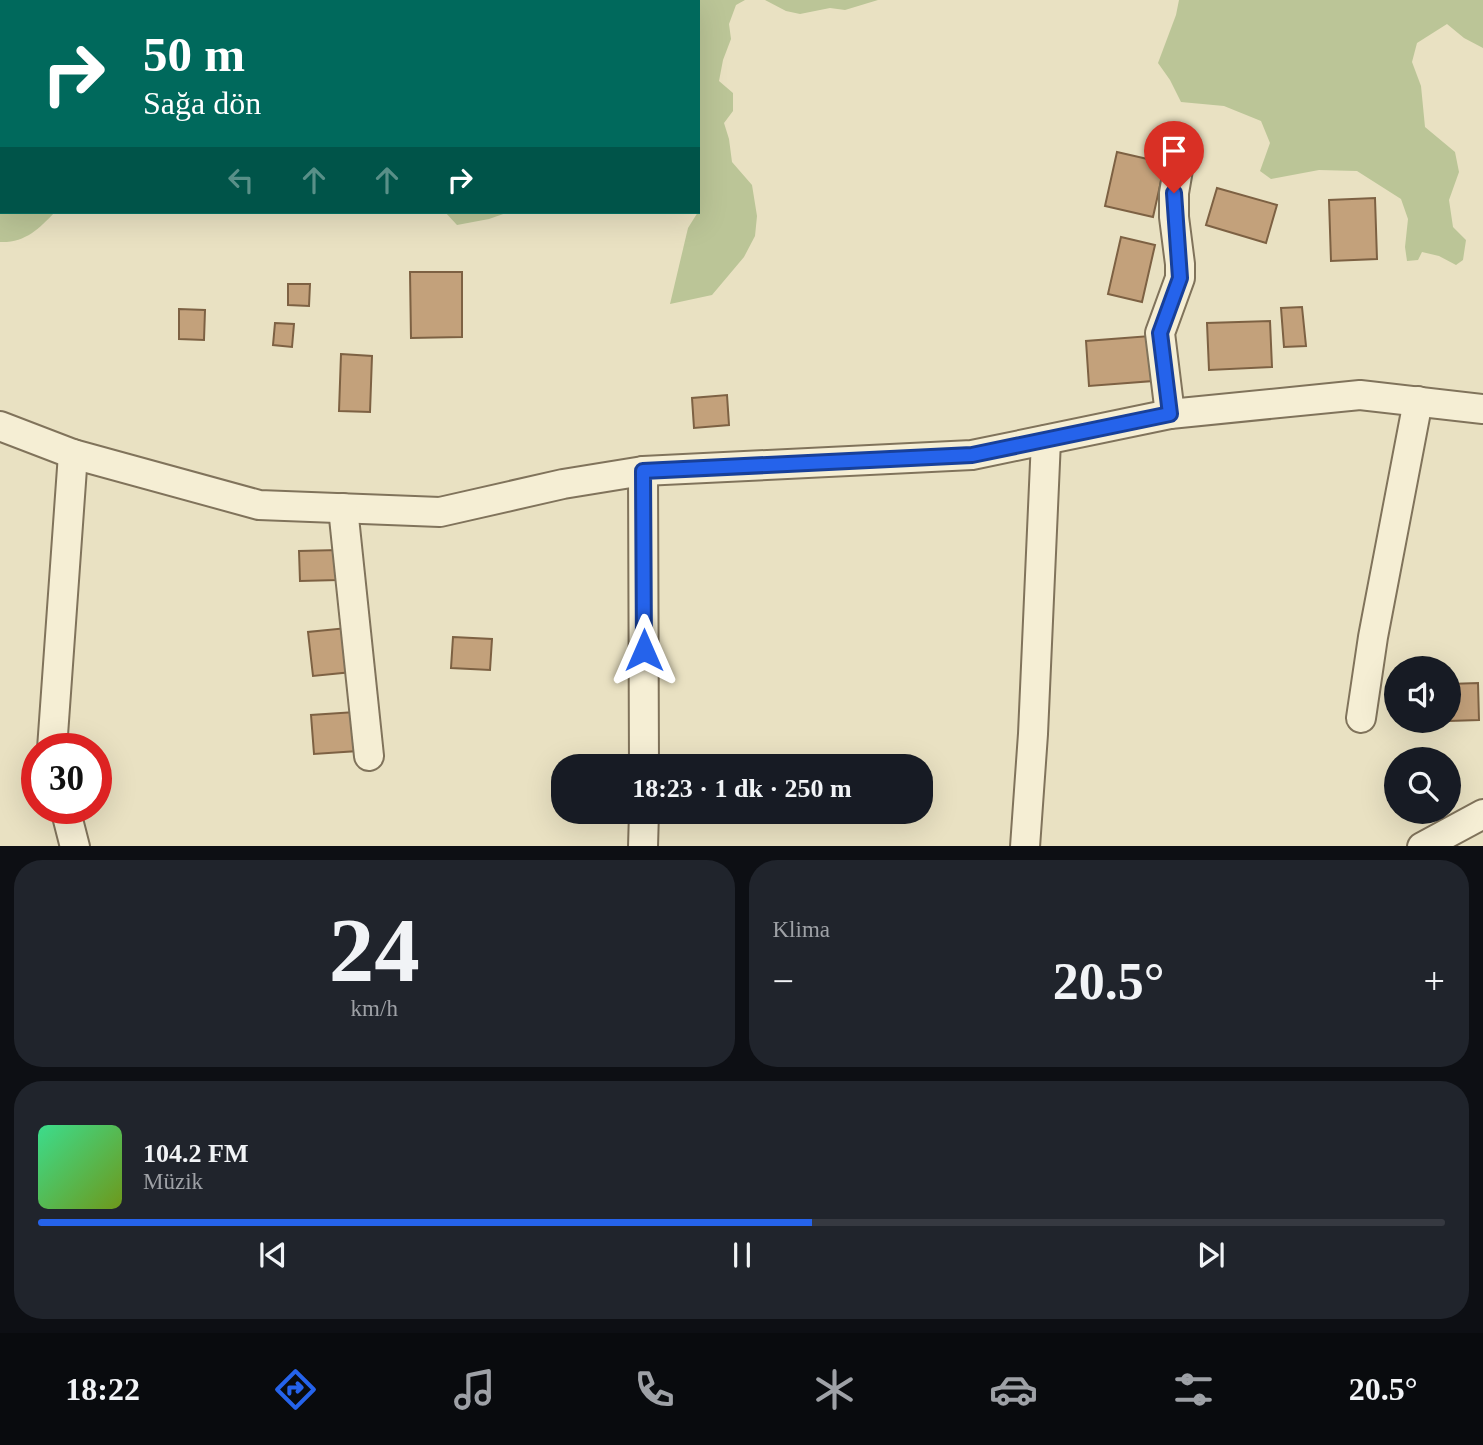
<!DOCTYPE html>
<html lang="tr">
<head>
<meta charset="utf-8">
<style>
	body { margin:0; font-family:Georgia,serif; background:#20242c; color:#f1f3f6; height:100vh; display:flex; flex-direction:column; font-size:26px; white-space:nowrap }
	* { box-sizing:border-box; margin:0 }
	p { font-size:23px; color:#9ea1a6 }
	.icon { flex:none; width:38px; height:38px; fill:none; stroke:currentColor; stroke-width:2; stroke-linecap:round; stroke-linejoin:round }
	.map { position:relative; height:846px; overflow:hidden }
	.side { display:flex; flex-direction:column; gap:14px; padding:14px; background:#0d0f14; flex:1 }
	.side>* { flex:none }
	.guide { position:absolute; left:0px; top:0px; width:700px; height:214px; box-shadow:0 7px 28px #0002; background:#00695c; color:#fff; overflow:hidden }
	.buttons { position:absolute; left:1384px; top:656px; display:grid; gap:14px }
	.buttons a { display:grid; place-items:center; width:77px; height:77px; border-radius:50%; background:#171b24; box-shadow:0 7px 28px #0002; font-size:35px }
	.speed { position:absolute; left:21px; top:733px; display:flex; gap:14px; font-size:35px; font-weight:700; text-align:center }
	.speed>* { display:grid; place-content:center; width:91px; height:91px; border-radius:50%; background:#171b24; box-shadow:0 7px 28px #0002; line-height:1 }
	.speed .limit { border:10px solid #d22; background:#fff; color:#111 }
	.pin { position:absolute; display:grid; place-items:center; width:60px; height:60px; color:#fff; margin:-72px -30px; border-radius:50% 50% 50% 0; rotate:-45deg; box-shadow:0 0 7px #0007 }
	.pin .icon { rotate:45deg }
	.me { position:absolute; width:77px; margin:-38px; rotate:0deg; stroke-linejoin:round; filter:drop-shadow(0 0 5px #0008) }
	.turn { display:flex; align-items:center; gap:24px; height:147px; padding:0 28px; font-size:32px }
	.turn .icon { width:91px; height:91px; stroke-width:2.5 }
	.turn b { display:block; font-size:49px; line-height:60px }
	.lanes { display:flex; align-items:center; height:66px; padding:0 28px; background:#0003; justify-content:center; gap:35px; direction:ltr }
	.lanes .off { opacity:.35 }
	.big { font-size:52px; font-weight:600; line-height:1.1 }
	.side .widget { flex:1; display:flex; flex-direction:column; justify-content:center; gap:10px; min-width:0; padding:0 24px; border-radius:28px; background:#20242c }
	.side .dial { align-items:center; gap:0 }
	.dial b { font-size:91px; line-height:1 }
	.song { display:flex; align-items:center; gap:21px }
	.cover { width:84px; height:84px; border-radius:10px; background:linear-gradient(135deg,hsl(150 70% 55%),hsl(80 70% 35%)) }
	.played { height:7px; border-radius:4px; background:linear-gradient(90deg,#2563eb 55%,#363941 55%) }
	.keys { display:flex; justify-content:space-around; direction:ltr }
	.heat { display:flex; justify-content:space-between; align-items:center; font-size:38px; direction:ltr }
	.side .tiles { flex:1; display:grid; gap:14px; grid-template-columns:1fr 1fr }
	.widget:last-child { grid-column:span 2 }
	.trip { position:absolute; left:551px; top:754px; width:382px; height:70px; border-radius:28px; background:#171b24; box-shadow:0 7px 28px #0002; font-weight:600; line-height:70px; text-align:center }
	.tabs { display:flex; height:112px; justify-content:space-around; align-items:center; background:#090b0e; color:#9ea1a6 }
	.tabs .icon { width:49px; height:49px }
	.tabs .selected { color:#2563eb }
	.tabs b { font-size:32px; color:#f1f3f6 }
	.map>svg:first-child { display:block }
	.green { fill:#bbc597 }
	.building { fill:#c3a17b; stroke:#7d6143; stroke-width:2 }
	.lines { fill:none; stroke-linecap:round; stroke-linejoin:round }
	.minor-casing { stroke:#80735b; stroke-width:32 }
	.minor { stroke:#f5eed4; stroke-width:28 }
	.route-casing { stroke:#184099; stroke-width:18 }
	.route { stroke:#2563eb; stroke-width:12 }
</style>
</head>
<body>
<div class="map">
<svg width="1483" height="847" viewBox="0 0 1483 847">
	<rect width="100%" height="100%" fill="#e9e1c2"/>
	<g class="green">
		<path d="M0,0H745L736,5L729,24L731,39L723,60L719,81L733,93V111L724,123L729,139L732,162L752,185L757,216L755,236L744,257L712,295L670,304L688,228L698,212V2H2V212H55C39,229 25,243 0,242Z"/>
		<path d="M765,0H878L845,10L830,8L800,14L786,11Z"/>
		<path d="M1179,0H1483V48L1464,38L1447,24L1417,43L1412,62L1421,86L1425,127L1455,152L1459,172L1449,200L1453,227L1466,240L1463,260L1456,265L1439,256L1422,252L1418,260L1407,261L1405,247L1408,219L1401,199L1357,171L1319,170L1271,179L1260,171L1270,143L1261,121L1224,106L1181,102L1170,80L1158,63L1176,15Z"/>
		<path d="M445,212H509L489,219L457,225Z"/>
	</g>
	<g class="building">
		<path d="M1117,152L1165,163L1153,217L1105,206Z"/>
		<path d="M1217,188L1277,205L1266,243L1206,225Z"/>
		<path d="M1375,198L1377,259L1331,261L1329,200Z"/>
		<path d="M1121,237L1155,245L1142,302L1108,294Z"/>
		<path d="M410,272H462V337L411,338Z"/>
		<path d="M288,284H310L309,306L288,305Z"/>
		<path d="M1302,307L1306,346L1284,347L1281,308Z"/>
		<path d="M179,309L205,310L204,340L179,339Z"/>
		<path d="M1270,321L1272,367L1209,370L1207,323Z"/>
		<path d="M275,323L294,324L292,347L273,345Z"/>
		<path d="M1150,336L1153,381L1089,386L1086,341Z"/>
		<path d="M341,354L372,356L370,412L339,411Z"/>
		<path d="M727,395L729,425L694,428L692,398Z"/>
		<path d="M338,550V580L300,581L299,551Z"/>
		<path d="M347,628L352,672L313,676L308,632Z"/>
		<path d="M453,637L492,639L490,670L451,668Z"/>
		<path d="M1478,683L1479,720L1449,721V684Z"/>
		<path d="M355,712L358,751L314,754L311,715Z"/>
		<path d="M613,764V766H581V765Z"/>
	</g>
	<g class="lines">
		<defs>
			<g id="minor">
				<path d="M1170,414L1160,333L1180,278V264L1174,217V193L1182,146"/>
				<path d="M0,426L73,454L259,505L440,512L563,484L643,471L972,455L1170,414L1360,395L1483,409"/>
				<path d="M643,471L644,766"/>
				<path d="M343,508L369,756"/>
				<path d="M1361,718L1373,637L1418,401"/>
				<path d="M52,749L73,454"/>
				<path d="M65,808L75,847"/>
				<path d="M643,847L644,812"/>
				<path d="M1025,847L1033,734L1046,440"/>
				<path d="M1422,847L1483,814"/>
			</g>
		</defs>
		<use href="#minor" class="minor-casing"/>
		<use href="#minor" class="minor"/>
	</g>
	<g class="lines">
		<defs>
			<path id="route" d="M644,650L643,471L972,455L1170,414L1160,333L1180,278L1174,193"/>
		</defs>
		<use href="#route" class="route-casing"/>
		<use href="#route" class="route"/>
	</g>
</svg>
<div class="buttons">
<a><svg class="icon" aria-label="sound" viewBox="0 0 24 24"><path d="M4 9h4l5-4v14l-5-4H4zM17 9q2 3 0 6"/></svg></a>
<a><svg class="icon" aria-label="search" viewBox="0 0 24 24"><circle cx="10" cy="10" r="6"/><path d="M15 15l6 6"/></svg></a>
</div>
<div class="speed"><div class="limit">30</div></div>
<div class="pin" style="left:1174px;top:193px;background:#d93025"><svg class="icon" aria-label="arrive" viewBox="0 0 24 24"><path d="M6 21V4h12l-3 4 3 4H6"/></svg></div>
<svg class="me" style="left:644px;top:650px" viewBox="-20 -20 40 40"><path d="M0-17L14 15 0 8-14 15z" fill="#2563eb" stroke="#fff" stroke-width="4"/></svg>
<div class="trip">18:23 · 1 dk · 250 m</div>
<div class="guide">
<div class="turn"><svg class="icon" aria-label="right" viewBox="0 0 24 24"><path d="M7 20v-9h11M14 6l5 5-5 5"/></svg><div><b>50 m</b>Sağa dön</div></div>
<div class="lanes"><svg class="icon off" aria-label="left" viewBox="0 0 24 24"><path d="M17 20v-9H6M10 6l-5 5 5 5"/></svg><svg class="icon off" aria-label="ahead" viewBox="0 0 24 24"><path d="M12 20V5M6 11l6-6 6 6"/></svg><svg class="icon off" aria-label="ahead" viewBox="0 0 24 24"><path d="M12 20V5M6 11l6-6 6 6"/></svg><svg class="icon" aria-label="right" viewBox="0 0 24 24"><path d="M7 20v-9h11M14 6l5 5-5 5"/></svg></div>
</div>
</div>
<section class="side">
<div class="tiles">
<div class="widget dial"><b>24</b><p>km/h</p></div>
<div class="widget"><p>Klima</p>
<div class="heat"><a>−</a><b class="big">20.5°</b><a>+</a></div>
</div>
<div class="widget">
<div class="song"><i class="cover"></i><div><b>104.2 FM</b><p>Müzik</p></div></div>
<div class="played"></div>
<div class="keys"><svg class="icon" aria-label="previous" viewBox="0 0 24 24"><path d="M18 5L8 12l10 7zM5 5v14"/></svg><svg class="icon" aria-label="pause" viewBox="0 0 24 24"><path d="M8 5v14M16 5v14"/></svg><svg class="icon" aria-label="next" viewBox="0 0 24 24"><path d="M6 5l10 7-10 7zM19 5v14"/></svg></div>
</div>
</div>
</section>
<nav class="tabs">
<b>18:22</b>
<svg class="icon selected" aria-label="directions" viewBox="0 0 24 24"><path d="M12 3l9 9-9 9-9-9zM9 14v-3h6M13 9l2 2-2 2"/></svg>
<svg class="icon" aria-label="music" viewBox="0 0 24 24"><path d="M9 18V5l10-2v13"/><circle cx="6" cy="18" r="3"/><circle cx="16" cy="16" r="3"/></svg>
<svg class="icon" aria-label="phone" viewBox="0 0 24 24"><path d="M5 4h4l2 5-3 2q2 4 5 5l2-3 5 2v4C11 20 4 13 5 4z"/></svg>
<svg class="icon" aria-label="climate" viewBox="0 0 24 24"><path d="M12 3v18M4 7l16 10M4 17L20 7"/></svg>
<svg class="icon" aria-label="car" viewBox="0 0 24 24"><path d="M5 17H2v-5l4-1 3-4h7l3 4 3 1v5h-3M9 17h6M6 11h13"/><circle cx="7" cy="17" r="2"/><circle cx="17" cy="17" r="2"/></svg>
<svg class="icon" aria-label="filters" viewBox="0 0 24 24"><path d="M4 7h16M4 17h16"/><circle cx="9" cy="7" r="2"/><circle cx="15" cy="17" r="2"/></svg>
<b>20.5°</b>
</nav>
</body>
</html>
